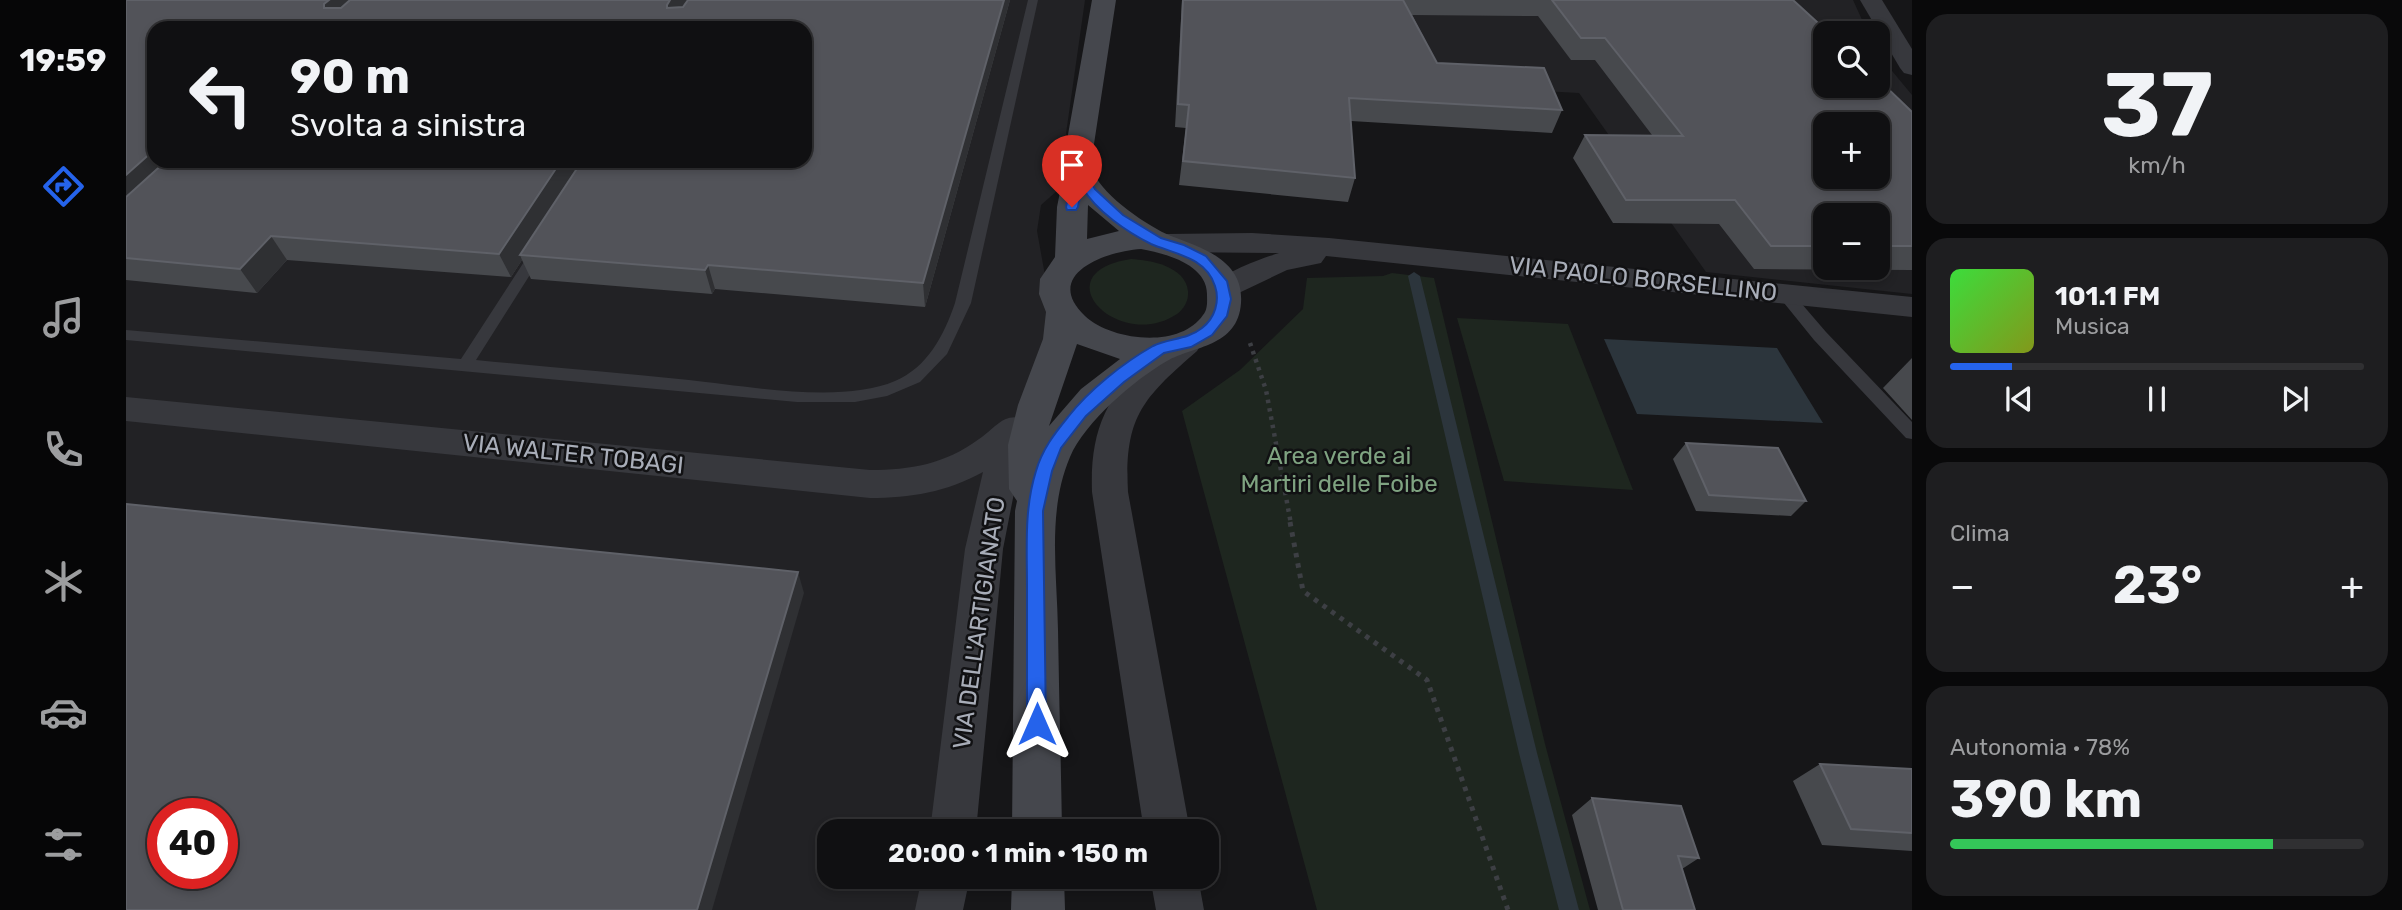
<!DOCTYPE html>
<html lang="it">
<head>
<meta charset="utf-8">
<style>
	body { margin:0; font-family:Rubik,sans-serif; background:#1e1e20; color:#f1f3f6; height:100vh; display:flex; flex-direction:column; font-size:26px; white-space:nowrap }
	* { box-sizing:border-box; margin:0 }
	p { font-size:23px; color:#9c9d9f }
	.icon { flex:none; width:38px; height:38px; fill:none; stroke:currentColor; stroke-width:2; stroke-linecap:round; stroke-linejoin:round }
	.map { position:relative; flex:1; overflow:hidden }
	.panel { display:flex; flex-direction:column; gap:14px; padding:14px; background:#09090a; width:490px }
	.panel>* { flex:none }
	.banner { position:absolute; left:21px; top:21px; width:665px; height:147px; border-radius:21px; box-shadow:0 4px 10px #0003,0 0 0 2px #303032; background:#101012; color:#f1f3f6; overflow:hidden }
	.tools { position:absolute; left:1687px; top:21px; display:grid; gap:14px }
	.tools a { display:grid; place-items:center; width:77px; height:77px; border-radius:14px; background:#101012; box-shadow:0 4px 10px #0003,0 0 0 2px #303032; font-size:35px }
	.speed { position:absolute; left:21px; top:798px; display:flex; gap:14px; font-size:35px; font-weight:700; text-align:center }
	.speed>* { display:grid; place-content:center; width:91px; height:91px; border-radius:50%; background:#101012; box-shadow:0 4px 10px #0003,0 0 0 2px #303032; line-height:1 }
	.speed .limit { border:10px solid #d22; background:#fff; color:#111 }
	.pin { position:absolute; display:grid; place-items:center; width:60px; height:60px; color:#fff; margin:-72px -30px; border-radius:50% 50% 50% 0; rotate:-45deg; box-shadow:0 0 7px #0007 }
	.pin .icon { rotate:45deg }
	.me { position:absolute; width:77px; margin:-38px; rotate:0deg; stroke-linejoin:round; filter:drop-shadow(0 0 5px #0008) }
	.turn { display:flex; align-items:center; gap:24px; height:147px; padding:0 28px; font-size:32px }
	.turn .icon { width:91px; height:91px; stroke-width:2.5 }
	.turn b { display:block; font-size:49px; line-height:60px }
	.big { font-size:52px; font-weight:700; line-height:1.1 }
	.panel .card { flex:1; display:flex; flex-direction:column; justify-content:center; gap:10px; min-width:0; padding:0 24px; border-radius:21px; background:#1e1e20 }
	.panel .dial { align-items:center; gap:0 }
	.dial b { font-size:91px; line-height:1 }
	.song { display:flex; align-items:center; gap:21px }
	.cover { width:84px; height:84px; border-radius:10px; background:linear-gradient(135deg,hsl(120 70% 55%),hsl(70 70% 35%)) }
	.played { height:7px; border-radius:4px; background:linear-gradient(90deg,#2563eb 15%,#303032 15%) }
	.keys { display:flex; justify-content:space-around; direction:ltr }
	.heat { display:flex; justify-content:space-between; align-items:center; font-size:38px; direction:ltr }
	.charge { height:10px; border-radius:5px; background:linear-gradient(90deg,#34c759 78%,#303032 0) }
	.trip { position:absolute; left:691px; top:819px; width:402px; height:70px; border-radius:21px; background:#101012; box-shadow:0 4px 10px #0003,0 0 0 2px #303032; font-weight:700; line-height:70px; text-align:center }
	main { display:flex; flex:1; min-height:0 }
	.tab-bar { display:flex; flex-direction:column; width:126px; justify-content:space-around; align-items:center; background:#060607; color:#9c9d9f }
	.tab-bar .icon { width:49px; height:49px }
	.tab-bar .selected { color:#2563eb }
	.tab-bar b { font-size:32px; color:#f1f3f6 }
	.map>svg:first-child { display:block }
	.built { fill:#222225; fill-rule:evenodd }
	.green { fill:#1e261f }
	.water { fill:#2c353c }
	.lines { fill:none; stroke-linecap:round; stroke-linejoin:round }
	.stream { fill:#2c353c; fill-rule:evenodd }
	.path-far1 { stroke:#3d3f44; stroke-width:4.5; stroke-dasharray:3.5 5; stroke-linecap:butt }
	.path { stroke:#3d3f44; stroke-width:5; stroke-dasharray:4.5 6; stroke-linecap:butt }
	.lane { fill:#37383d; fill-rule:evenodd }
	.street { fill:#37383d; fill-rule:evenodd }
	.secondary { fill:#45474d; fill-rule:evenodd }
	.wall { fill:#47494d; fill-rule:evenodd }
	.shaded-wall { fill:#2f3033 }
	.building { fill:#525359; stroke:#5f6168; stroke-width:2; fill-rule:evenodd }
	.route { fill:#2563eb; stroke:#184099; stroke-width:2 }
	.labels { text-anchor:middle; stroke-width:5; stroke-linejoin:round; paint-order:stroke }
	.street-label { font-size:24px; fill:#a8adb8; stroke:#111113 }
	.park-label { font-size:24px; fill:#7fa381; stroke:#111113 }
</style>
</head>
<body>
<main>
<nav class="tab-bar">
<b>19:59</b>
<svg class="icon selected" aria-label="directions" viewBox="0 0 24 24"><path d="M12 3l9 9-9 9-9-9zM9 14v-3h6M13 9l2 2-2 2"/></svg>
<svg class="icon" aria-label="music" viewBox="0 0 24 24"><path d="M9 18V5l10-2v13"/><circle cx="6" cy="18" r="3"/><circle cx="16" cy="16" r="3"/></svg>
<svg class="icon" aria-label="phone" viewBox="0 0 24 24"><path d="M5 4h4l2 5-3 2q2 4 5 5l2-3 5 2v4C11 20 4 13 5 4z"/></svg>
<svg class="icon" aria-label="climate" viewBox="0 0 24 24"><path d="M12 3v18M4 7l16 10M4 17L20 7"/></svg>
<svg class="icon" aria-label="car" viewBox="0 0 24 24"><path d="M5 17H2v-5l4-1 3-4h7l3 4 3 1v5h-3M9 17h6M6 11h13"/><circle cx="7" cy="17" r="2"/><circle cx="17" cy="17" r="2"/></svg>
<svg class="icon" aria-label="filters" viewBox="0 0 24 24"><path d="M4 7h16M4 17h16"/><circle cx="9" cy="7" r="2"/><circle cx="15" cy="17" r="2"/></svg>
</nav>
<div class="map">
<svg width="1786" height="910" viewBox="0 0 1786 910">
	<rect width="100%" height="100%" fill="#161618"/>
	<g class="built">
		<path d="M0,0H959L932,190L915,205L911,231L926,314L879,486L848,831H704V877H839L830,910H0ZM28,28H679V161H28ZM37,814H96V873H37Z"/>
		<path d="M1179,0H1727L1742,33H1699V86H1752V54L1786,95V294L1580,272L1453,93L1216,80ZM1699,124H1752V177H1699ZM1699,215H1752V268H1699Z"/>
	</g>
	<g class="green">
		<path d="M1005,259C1024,260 1059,266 1062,291C1063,300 1058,309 1051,314C993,353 914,273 1005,259Z"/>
		<path d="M1266,273L1308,278L1419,744L1464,910H1191L1056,411L1114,370L1177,309L1181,278L1257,276Z"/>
		<path d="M1331,318L1442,324L1507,490L1378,481Z"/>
	</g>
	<path class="water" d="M1478,339L1651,348L1697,423L1511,414Z"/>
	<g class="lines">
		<path class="stream" d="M1288,272L1294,276L1411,753L1453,910H1433L1393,753L1282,276Z"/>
		<path class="path-far1" d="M1124,343L1140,390L1165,524"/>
		<path class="path" d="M1164,522L1177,591L1301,680L1382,910"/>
		<g class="lane">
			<path d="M902,0H912L845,303L821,354L794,382L761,396L729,402H671L0,340V330L335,359L407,248L412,246L419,251L350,360C421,367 492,373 563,380C620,386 716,404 769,381C802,367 818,335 829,303Z"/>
			<path d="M1658,288L1663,289L1700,332L1786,422V439L1780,438L1688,340L1650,293Z"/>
		</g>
		<g class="street">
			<path d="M1734,0H1756L1786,49V75L1778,73L1774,68Z"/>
			<path d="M1126,233L1203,238L1786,297V317L1200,256L1195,263L1161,270L1098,300L1087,297L1083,290C1094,273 1134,259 1153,253L1041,252L1031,249L1027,243L1031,237L1041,234Z"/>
			<path d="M1060,332L1071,335L1076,343L1071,351C1017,398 998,417 1002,492L1064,831H1018L966,492C964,432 979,397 1024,356C1035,346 1045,336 1060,332Z"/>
			<path d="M0,397L744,470C785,470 819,464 853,439C871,427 877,412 899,419L904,428L899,437L877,549L850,831H804L839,549L857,472C821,492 784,498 744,498L0,421Z"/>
			<path d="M796,877H844L837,910H789Z"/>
			<path d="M1024,877H1072L1078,910H1030Z"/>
		</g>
		<g class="secondary">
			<path d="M966,0H990L966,157C967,162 966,168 968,173C977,196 1023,227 1045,236C1076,248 1118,260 1115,303C1112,347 1067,346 1041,361C1008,380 959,422 944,457C921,511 931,572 932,630C933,697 935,764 936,831H886L889,511L891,501L883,489L882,445L892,405L917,339L920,312L913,294L914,279L929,257L931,207L938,172V157ZM962,205L993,231L961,239ZM1015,249C1038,253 1081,264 1081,294C1081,301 1082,309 1077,315C1054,349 986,341 959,316C915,274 981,251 1015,249ZM951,344L994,359L955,389L923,426Z"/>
			<path d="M886,877H938L939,910H885Z"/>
		</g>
	</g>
	<g class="wall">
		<path d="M0,0H884L799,307L589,289L586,294L405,279L396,260L385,277L161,260L131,293L0,280ZM28,28L679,161H28Z"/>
		<path d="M1056,0H1667L1786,112V270L1628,269L1593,224L1487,223L1447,158L1459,135H1526L1469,60H1445L1412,16L1286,15L1311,63L1436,110L1426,133L1225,121L1229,178L1222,202L1053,185L1060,128L1049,127ZM1699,215H1752V268H1699Z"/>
		<path d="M1786,358V420L1757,388Z"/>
		<path d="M1560,443L1680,501L1665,516L1570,511L1547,459Z"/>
		<path d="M1694,764L1786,769V851L1696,845L1667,781Z"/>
		<path d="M1466,798L1573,858L1556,869L1569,910H1472L1446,815Z"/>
	</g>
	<g class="shaded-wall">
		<path d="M203,0H240L210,28L198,8V4Z"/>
		<path d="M544,0H566L547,28L541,5Z"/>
		<path d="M878,0H884L799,307L797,283Z"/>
		<path d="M28,150V161H59L0,215V175Z"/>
		<path d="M435,161H460L394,255L396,260L385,277L373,254Z"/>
		<path d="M145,236L161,260L131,293L114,269Z"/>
		<path d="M582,265L589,289L586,294L579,270Z"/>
		<path d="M672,572L678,593L586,910H571Z"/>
	</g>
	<g class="building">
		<path d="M0,0H203L198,4V8H215L224,0H544L541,5V8L557,7L562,0H878L797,283L582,265L579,270L394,255L456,161H679V28H28V150L0,175Z"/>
		<path d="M1057,0H1277L1311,63L1418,68L1436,110L1223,98L1229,178L1057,161L1063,105L1052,104Z"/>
		<path d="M1426,0H1667L1703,33H1699V86H1752V79L1786,112V246H1752V215H1699V246H1645L1609,200H1500L1459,135L1557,136L1479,38H1455ZM1699,124H1752V177H1699Z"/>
		<path d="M40,161H435L373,254L145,236L114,269L0,258V197Z"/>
		<path d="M1560,443L1652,448L1680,501L1583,495Z"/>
		<path d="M0,504L672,572L571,910H0ZM37,814H96V873H37Z"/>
		<path d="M1694,764L1786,769V833L1725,829Z"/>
		<path d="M1466,798L1555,806L1573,858L1552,856L1569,910H1497Z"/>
	</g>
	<path class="route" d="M953,168L957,169L969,189L997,215L1035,238L1058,245L1080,256L1101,281L1105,299L1101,316L1086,335L1065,347L1038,353L998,382L960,416L935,448L926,471L917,511L920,724L918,731L911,734L904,731L901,724C901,679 901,633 901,587C901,548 898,509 910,471C916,450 928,434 942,417C963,390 997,363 1027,346C1042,338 1061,340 1076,328C1089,318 1094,301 1089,286C1080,257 1048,254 1025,244C1001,232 970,211 956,187L952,207L950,210H941L940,207L947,172Z"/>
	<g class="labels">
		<g class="street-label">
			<text transform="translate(1517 279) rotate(6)" y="8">VIA PAOLO BORSELLINO</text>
			<text transform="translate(447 454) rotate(6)" y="8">VIA WALTER TOBAGI</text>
			<text transform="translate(853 623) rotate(-82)" y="8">VIA DELL'ARTIGIANATO</text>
		</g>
		<g class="park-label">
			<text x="1213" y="464">Area verde ai<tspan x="1213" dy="28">Martiri delle Foibe</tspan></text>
		</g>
	</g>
</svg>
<div class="tools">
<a><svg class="icon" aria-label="search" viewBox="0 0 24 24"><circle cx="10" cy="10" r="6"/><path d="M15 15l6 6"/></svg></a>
<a>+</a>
<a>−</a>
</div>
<div class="speed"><div class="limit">40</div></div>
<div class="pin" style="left:946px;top:207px;background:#d93025"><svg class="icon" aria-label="arrive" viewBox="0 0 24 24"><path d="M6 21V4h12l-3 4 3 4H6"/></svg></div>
<svg class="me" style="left:911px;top:724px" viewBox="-20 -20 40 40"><path d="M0-17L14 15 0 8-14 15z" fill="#2563eb" stroke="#fff" stroke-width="4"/></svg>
<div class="trip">20:00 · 1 min · 150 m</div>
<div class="banner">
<div class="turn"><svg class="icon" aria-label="left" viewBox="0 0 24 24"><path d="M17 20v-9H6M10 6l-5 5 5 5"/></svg><div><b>90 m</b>Svolta a sinistra</div></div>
</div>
</div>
<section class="panel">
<div class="card dial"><b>37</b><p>km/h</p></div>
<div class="card">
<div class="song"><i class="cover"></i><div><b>101.1 FM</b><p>Musica</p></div></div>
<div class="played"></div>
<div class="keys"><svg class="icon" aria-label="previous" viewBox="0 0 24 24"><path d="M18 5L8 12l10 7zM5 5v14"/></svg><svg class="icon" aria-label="pause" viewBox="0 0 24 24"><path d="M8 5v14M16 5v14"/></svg><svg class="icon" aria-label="next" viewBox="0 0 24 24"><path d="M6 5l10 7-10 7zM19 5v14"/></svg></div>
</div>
<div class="card"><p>Clima</p>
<div class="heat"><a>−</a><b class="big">23°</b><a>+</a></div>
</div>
<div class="card"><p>Autonomia · 78%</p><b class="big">390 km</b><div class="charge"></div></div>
</section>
</main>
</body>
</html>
